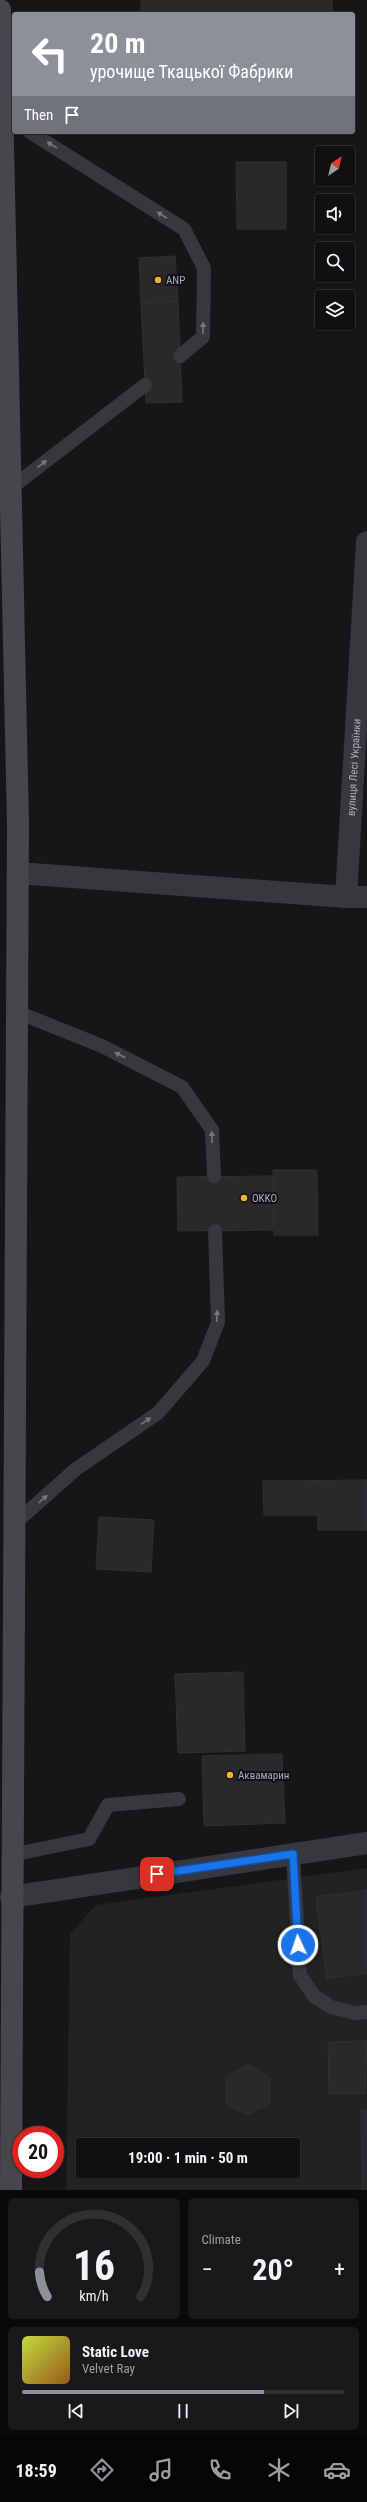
<!DOCTYPE html>
<html lang="en">
<head>
<meta charset="utf-8">
<style>
	body { margin:0; font-family:"Roboto Condensed",sans-serif; background:#19191b; color:#f1f3f6; height:100vh; display:flex; flex-direction:column; font-size:15px; white-space:nowrap }
	* { box-sizing:border-box; margin:0 }
	p { font-size:13px; color:#9c9d9f }
	.icon { flex:none; width:22px; height:22px; fill:none; stroke:currentColor; stroke-width:2; stroke-linecap:round; stroke-linejoin:round }
	.map { position:relative; height:2190px; overflow:hidden }
	.details { display:flex; flex-direction:column; gap:8px; padding:8px; background:#09090a; flex:1 }
	.details>* { flex:none }
	.banner { position:absolute; left:12px; top:12px; width:343px; height:122px; border-radius:4px; box-shadow:0 1px 3px #0004,0 0 0 1px #303032; background:#8c9099; color:#fff; overflow:hidden }
	.needle { width:26px; rotate:35deg }
	.tools { position:absolute; left:315px; top:146px; display:grid; gap:8px }
	.tools a { display:grid; place-items:center; width:40px; height:40px; border-radius:4px; background:#101012; box-shadow:0 1px 3px #0004,0 0 0 1px #303032; font-size:20px }
	.speed { position:absolute; left:12px; top:2126px; display:flex; gap:8px; font-size:20px; font-weight:700; text-align:center }
	.speed>* { display:grid; place-content:center; width:52px; height:52px; border-radius:50%; background:#101012; box-shadow:0 1px 3px #0004,0 0 0 1px #303032; line-height:1 }
	.speed .limit { border:6px solid #d22; background:#fff; color:#111 }
	.pin { position:absolute; display:grid; place-items:center; width:34px; height:34px; color:#fff; margin:-17px; border-radius:8px; box-shadow:0 2px 6px #0006 }
	.me { position:absolute; width:44px; margin:-22px; rotate:357deg; stroke-linejoin:round; filter:drop-shadow(0 0 3px #0008) }
	.turn { display:flex; align-items:center; gap:14px; height:84px; padding:0 12px; font-size:18px }
	.turn .icon { width:52px; height:52px; stroke-width:2.5 }
	.turn b { display:block; font-size:28px; line-height:34px }
	.then { display:flex; align-items:center; height:38px; padding:0 12px; background:#0003; gap:8px; font-size:15px }
	.big { font-size:30px; font-weight:700; line-height:1.1 }
	.details .card { flex:1; display:flex; flex-direction:column; justify-content:center; gap:6px; min-width:0; padding:0 14px; border-radius:6px; background:#19191b }
	.details .dial { align-items:center; gap:0 }
	.dial svg { height:104px; overflow:visible; fill:none; stroke:#303032; stroke-width:7; stroke-linecap:round; text-anchor:middle }
	.dial text { fill:#f1f3f6; stroke:none }
	.song { display:flex; align-items:center; gap:12px }
	.cover { width:48px; height:48px; border-radius:6px; background:linear-gradient(135deg,hsl(70 70% 55%),hsl(30 70% 35%)) }
	.played { height:4px; border-radius:2px; background:linear-gradient(90deg,#8c9099 75%,#303032 75%) }
	.keys { display:flex; justify-content:space-around; direction:ltr }
	.heat { display:flex; justify-content:space-between; align-items:center; font-size:22px; direction:ltr }
	.details .tiles { flex:1; display:grid; gap:8px; grid-template-columns:1fr 1fr }
	.card:last-child { grid-column:span 2 }
	.trip { position:absolute; left:76px; top:2138px; width:224px; height:40px; border-radius:4px; background:#101012; box-shadow:0 1px 3px #0004,0 0 0 1px #303032; font-weight:700; line-height:40px; text-align:center }
	.menu { display:flex; height:64px; justify-content:space-around; align-items:center; background:#060607; color:#9c9d9f }
	.menu .icon { width:28px; height:28px }
	.menu .on { color:#8c9099 }
	.menu b { font-size:18px; color:#f1f3f6 }
	.map>svg:first-child { display:block }
	.built { fill:#222225; fill-rule:evenodd }
	.building { fill:#29292c; stroke:#303034 }
	.lines { fill:none; stroke-linecap:round; stroke-linejoin:round }
	.lane { stroke:#37383d; stroke-width:14 }
	.street { stroke:#37383d; stroke-width:22 }
	.secondary { stroke:#45474d; stroke-width:22 }
	.oneway { fill:#757881 }
	.route-casing { stroke:#114b97; stroke-width:10 }
	.route { stroke:#1a73e8; stroke-width:7 }
	.poi-dot { fill:#f2b134; stroke:#111113; stroke-width:1.5 }
	.labels { text-anchor:middle; stroke-width:4; stroke-linejoin:round; paint-order:stroke }
	.poi-label { font-size:11px; fill:#a8adb8; stroke:#111113; text-anchor:start }
	.street-label { font-size:11px; fill:#a8adb8; stroke:#111113 }
</style>
</head>
<body>
<div class="map">
<svg width="367" height="2190" viewBox="0 0 367 2190">
	<rect width="100%" height="100%" fill="#161618"/>
	<path class="built" d="M367,1868V2190H66L70,1934L96,1905ZM83,2145H293V2171H83Z"/>
	<g class="building">
		<rect x="141" y="0" width="191" height="14"/>
		<path d="M236,162H286V229H237Z"/>
		<path d="M175,256L178,301L141,303L139,258Z"/>
		<path d="M178,301L182,402L146,403L141,303Z"/>
		<path d="M273,1170H317L318,1235H274Z"/>
		<path d="M273,1176L274,1230L178,1231L177,1177Z"/>
		<path d="M367,1480V1530H318V1515H264L263,1481Z"/>
		<path d="M99,1517L154,1520L151,1572L96,1569Z"/>
		<path d="M243,1672L245,1751L178,1753L175,1674Z"/>
		<path d="M282,1754L285,1823L204,1826L202,1756Z"/>
		<path d="M367,1890V1973L327,1979L316,1897Z"/>
		<path d="M367,2041L365,2094H329L328,2042Z"/>
		<path d="M248,2065L270,2078V2103L247,2115L226,2103V2077Z"/>
		<path d="M361,2110H367V2190H362Z"/>
	</g>
	<g class="lines">
		<g class="lane">
			<path d="M30,132L184,229L204,268L203,337L180,356"/>
			<path d="M11,488L145,385"/>
			<path d="M17,1012L102,1046L182,1087L212,1130L214,1176"/>
			<path d="M13,1525L76,1469L158,1413L203,1361L218,1322L215,1231"/>
			<path d="M293,1854L300,1975L314,1996L331,2007L355,2013L367,2012"/>
			<path d="M11,1855L89,1839L108,1805L179,1799"/>
		</g>
		<g class="street">
			<path d="M18,873L346,897H367"/>
			<path id="s1" d="M346,897L367,542"/>
			<path d="M11,1897L367,1843"/>
		</g>
		<path class="secondary" d="M0,10L18,824L11,2190"/>
	</g>
	<defs><path id="oneway-solid" d="M-6-.8H1V-3.2L6.5 0L1 3.2V.8H-6Z"/></defs>
	<g class="oneway">
		<use href="#oneway-solid" transform="translate(52 145) rotate(-148)"/>
		<use href="#oneway-solid" transform="translate(162 215) rotate(-147)"/>
		<use href="#oneway-solid" transform="translate(203 328) rotate(-89)"/>
		<use href="#oneway-solid" transform="translate(42 464) rotate(-38)"/>
		<use href="#oneway-solid" transform="translate(120 1055) rotate(-153)"/>
		<use href="#oneway-solid" transform="translate(212 1137) rotate(-92)"/>
		<use href="#oneway-solid" transform="translate(217 1316) rotate(-89)"/>
		<use href="#oneway-solid" transform="translate(146 1421) rotate(-34)"/>
		<use href="#oneway-solid" transform="translate(43 1499) rotate(-42)"/>
	</g>
	<g class="lines">
		<defs>
			<path id="route" d="M157,1874L293,1854L298,1945"/>
		</defs>
		<use href="#route" class="route-casing"/>
		<use href="#route" class="route"/>
	</g>
	<g class="poi-dot">
		<circle cx="158" cy="280" r="4"/>
		<circle cx="244" cy="1198" r="4"/>
		<circle cx="230" cy="1775" r="4"/>
	</g>
	<g class="labels">
		<g class="poi-label">
			<text x="166" y="284">ANP</text>
			<text x="252" y="1202">OKKO</text>
			<text x="238" y="1779">Аквамарин</text>
		</g>
		<g class="street-label">
			<text dy="4" stroke="none"><textPath href="#s1" startOffset="130">вулиця Лесі Українки</textPath></text>
		</g>
	</g>
</svg>
<div class="tools">
<a><svg class="needle" viewBox="-14 -14 28 28"><path d="M0-13l5 13h-10z" fill="#e53935"/><path d="M0 13l5-13h-10z" fill="#9c9d9f"/></svg></a>
<a><svg class="icon" aria-label="sound" viewBox="0 0 24 24"><path d="M4 9h4l5-4v14l-5-4H4zM17 9q2 3 0 6"/></svg></a>
<a><svg class="icon" aria-label="search" viewBox="0 0 24 24"><circle cx="10" cy="10" r="6"/><path d="M15 15l6 6"/></svg></a>
<a><svg class="icon" aria-label="layers" viewBox="0 0 24 24"><path d="M12 4l9 5-9 5-9-5zM3 14l9 5 9-5"/></svg></a>
</div>
<div class="speed"><div class="limit">20</div></div>
<div class="pin" style="left:157px;top:1874px;background:#d93025"><svg class="icon" aria-label="arrive" viewBox="0 0 24 24"><path d="M6 21V4h12l-3 4 3 4H6"/></svg></div>
<svg class="me" style="left:298px;top:1945px" viewBox="-20 -20 40 40"><circle r="17" fill="#1a73e8" stroke="#fff" stroke-width="3"/><path d="M0-11L8 9 0 5-8 9z" fill="#fff"/></svg>
<div class="trip">19:00 · 1 min · 50 m</div>
<div class="banner">
<div class="turn"><svg class="icon" aria-label="left" viewBox="0 0 24 24"><path d="M17 20v-9H6M10 6l-5 5 5 5"/></svg><div><b>20 m</b>урочище Ткацької Фабрики</div></div>
<div class="then">Then<svg class="icon" aria-label="arrive" viewBox="0 0 24 24"><path d="M6 21V4h12l-3 4 3 4H6"/></svg></div>
</div>
</div>
<section class="details">
<div class="tiles">
<div class="card dial"><svg viewBox="0 0 100 80">
<path d="M14 69A42 42 0 1 1 86 69"/>
<path d="M14 69A42 42 0 0 1 8 50" stroke="#8c9099"/>
<text x="50" y="56" font-size="32" font-weight="700">16</text>
<text x="50" y="72" font-size="11">km/h</text>
</svg></div>
<div class="card"><p>Climate</p>
<div class="heat"><a>−</a><b class="big">20°</b><a>+</a></div>
</div>
<div class="card">
<div class="song"><i class="cover"></i><div><b>Static Love</b><p>Velvet Ray</p></div></div>
<div class="played"></div>
<div class="keys"><svg class="icon" aria-label="previous" viewBox="0 0 24 24"><path d="M18 5L8 12l10 7zM5 5v14"/></svg><svg class="icon" aria-label="pause" viewBox="0 0 24 24"><path d="M8 5v14M16 5v14"/></svg><svg class="icon" aria-label="next" viewBox="0 0 24 24"><path d="M6 5l10 7-10 7zM19 5v14"/></svg></div>
</div>
</div>
</section>
<nav class="menu">
<b>18:59</b>
<svg class="icon on" aria-label="directions" viewBox="0 0 24 24"><path d="M12 3l9 9-9 9-9-9zM9 14v-3h6M13 9l2 2-2 2"/></svg>
<svg class="icon" aria-label="music" viewBox="0 0 24 24"><path d="M9 18V5l10-2v13"/><circle cx="6" cy="18" r="3"/><circle cx="16" cy="16" r="3"/></svg>
<svg class="icon" aria-label="phone" viewBox="0 0 24 24"><path d="M5 4h4l2 5-3 2q2 4 5 5l2-3 5 2v4C11 20 4 13 5 4z"/></svg>
<svg class="icon" aria-label="climate" viewBox="0 0 24 24"><path d="M12 3v18M4 7l16 10M4 17L20 7"/></svg>
<svg class="icon" aria-label="car" viewBox="0 0 24 24"><path d="M5 17H2v-5l4-1 3-4h7l3 4 3 1v5h-3M9 17h6M6 11h13"/><circle cx="7" cy="17" r="2"/><circle cx="17" cy="17" r="2"/></svg>
</nav>
</body>
</html>
